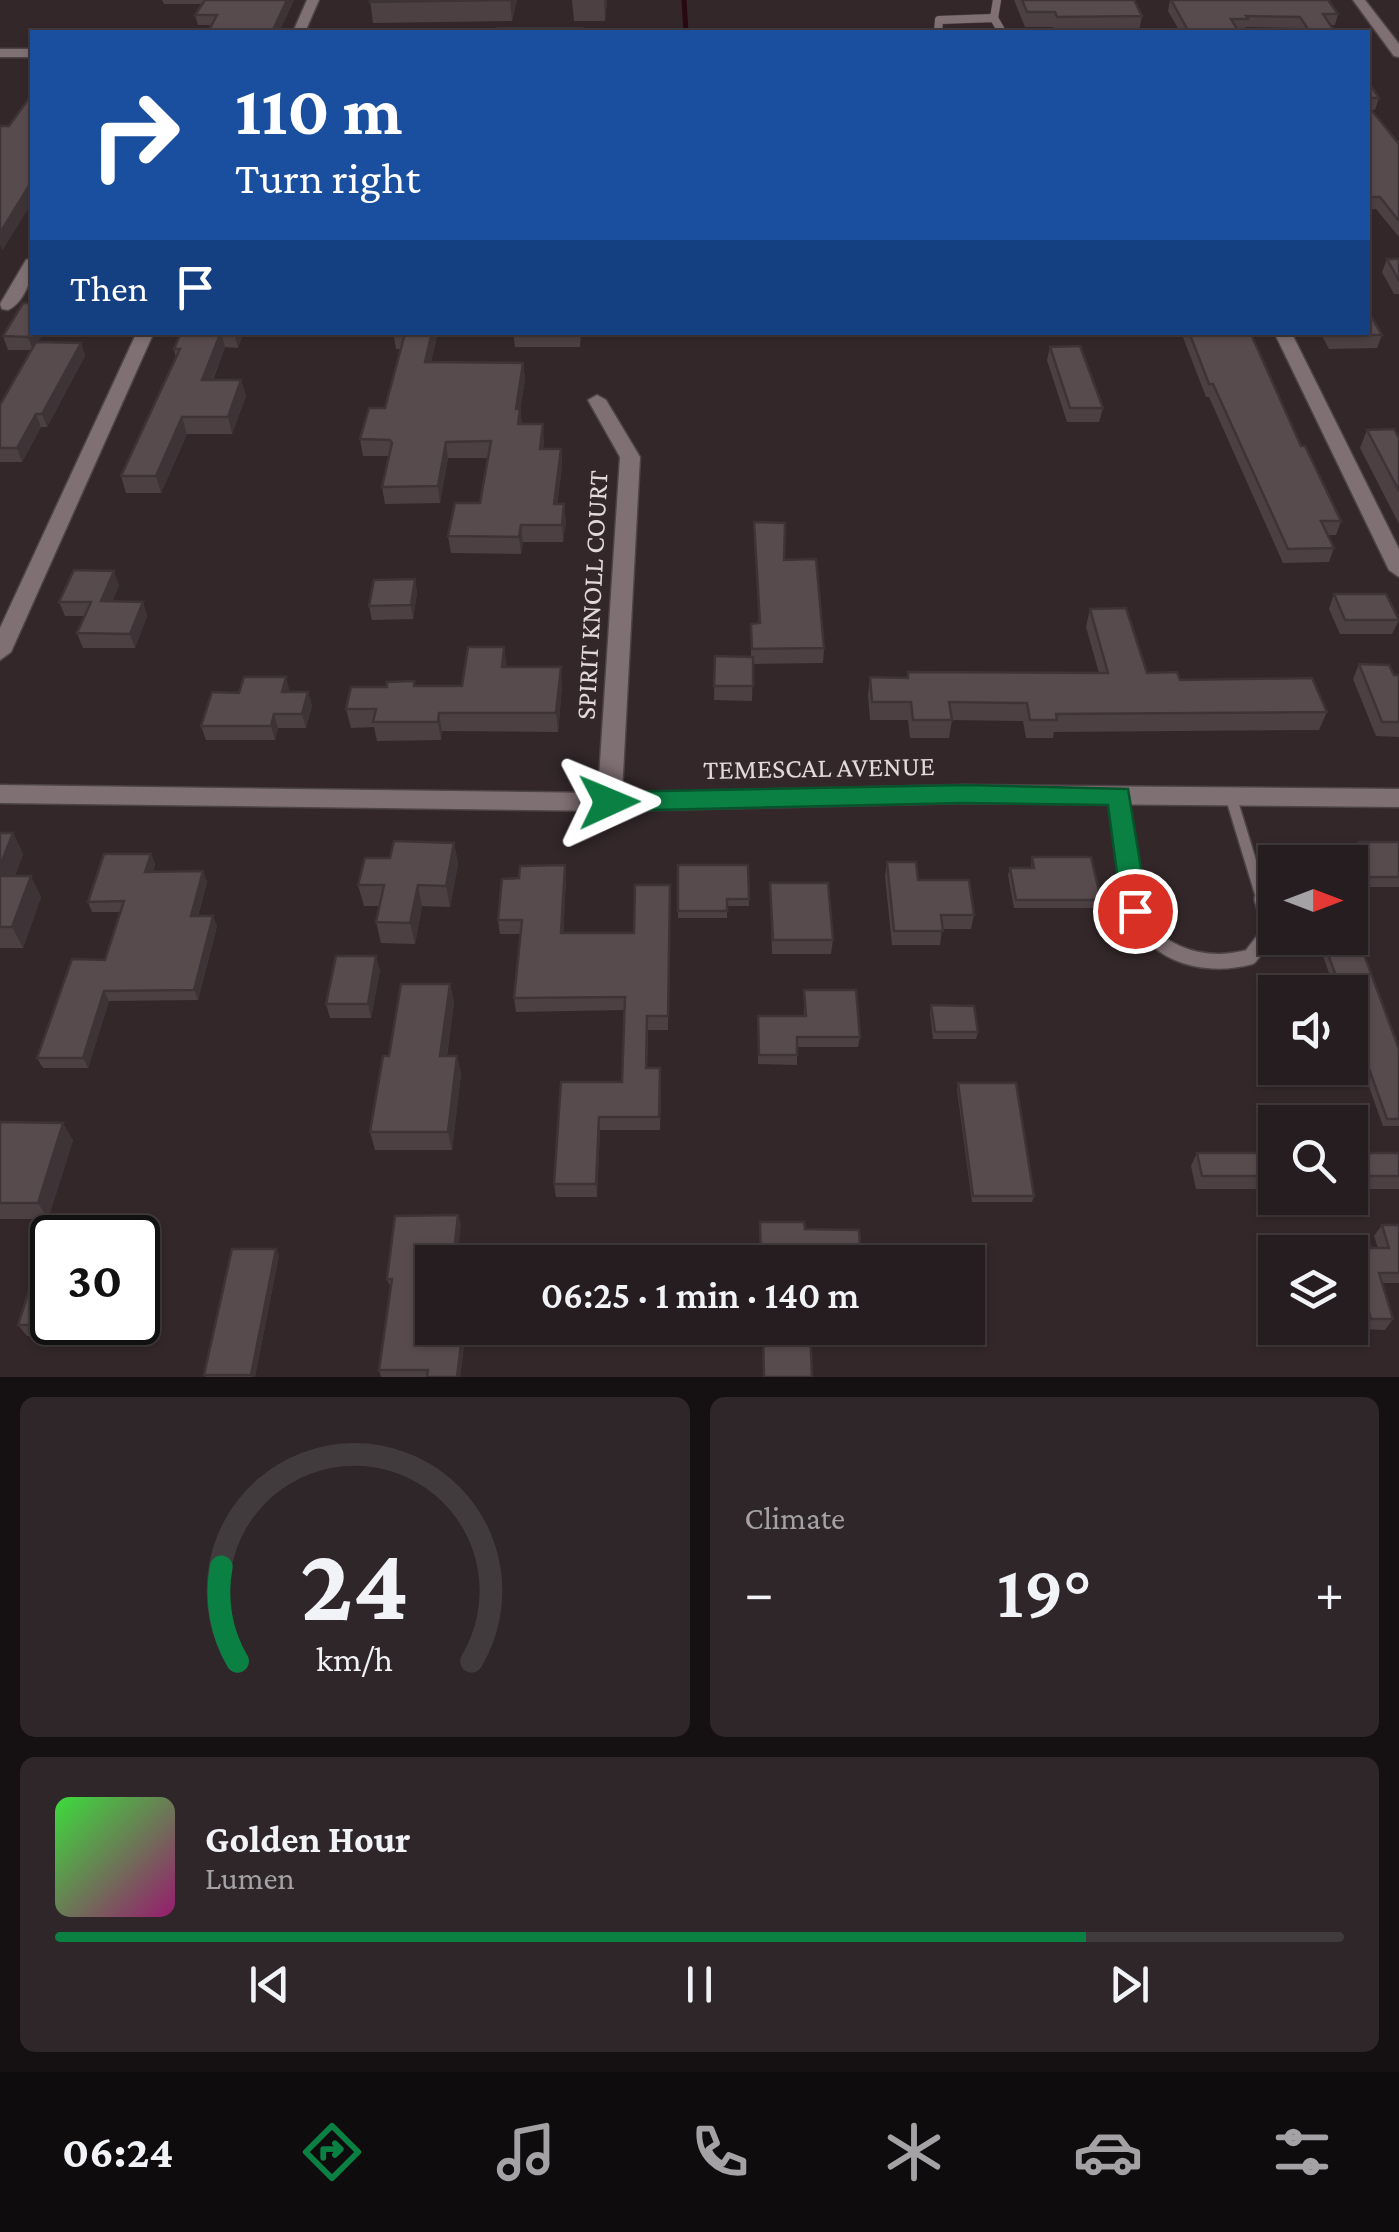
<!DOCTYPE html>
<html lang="en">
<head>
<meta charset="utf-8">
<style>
	body { margin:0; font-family:"Crimson Pro",serif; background:#2e2629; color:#f1f3f6; height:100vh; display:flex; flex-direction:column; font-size:38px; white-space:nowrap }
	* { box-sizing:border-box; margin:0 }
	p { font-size:32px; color:#a4a2a5 }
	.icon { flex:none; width:55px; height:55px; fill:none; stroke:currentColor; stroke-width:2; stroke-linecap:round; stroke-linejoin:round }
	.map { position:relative; height:1377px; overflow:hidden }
	.drawer { display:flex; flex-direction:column; gap:20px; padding:20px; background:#151012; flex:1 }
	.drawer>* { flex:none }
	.top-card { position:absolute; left:30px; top:30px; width:1340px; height:305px; border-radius:0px; box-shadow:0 2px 8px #0004,0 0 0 2px #423b3e; background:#1a4fa0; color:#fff; overflow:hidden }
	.needle { width:65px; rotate:90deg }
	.controls { position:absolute; left:1258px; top:845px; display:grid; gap:20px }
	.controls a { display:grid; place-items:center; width:110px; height:110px; border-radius:0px; background:#261d20; box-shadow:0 2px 8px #0004,0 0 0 2px #423b3e; font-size:50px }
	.speed { position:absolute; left:30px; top:1215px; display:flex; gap:20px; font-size:50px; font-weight:700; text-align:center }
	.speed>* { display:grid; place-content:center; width:130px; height:130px; border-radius:50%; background:#261d20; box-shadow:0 2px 8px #0004,0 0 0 2px #423b3e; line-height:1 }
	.speed .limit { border:5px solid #111; border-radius:15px; background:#fff; color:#111 }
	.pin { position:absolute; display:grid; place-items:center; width:85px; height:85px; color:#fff; margin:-42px; border:5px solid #fff; border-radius:50%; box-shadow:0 2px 10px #0007 }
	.me { position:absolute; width:110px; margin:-55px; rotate:89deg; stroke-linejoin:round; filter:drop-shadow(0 0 8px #0008) }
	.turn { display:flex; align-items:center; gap:35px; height:210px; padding:0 40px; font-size:45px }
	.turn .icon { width:130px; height:130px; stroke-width:2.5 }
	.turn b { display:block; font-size:70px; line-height:85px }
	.then { display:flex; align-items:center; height:95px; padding:0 40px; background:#0003; gap:20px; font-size:38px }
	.big { font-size:75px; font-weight:600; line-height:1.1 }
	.drawer .tile { flex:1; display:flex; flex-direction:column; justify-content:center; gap:15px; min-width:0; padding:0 35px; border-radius:15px; background:#2e2629 }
	.drawer .dial { align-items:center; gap:0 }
	.dial svg { height:260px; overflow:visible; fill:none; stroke:#423b3e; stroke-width:7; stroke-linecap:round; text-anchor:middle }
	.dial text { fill:#f1f3f6; stroke:none }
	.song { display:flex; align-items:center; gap:30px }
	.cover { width:120px; height:120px; border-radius:15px; background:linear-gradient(135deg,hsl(120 70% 55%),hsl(320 70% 35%)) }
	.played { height:10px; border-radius:5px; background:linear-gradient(90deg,#0b8043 80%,#423b3e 80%) }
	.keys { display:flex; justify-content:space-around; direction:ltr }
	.heat { display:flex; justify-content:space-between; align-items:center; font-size:55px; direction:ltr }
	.drawer .tiles { flex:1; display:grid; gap:20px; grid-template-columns:1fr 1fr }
	.tile:last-child { grid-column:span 2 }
	.trip { position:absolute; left:415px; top:1245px; width:570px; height:100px; border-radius:0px; background:#261d20; box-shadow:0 2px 8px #0004,0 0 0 2px #423b3e; font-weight:600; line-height:100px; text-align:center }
	.tab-bar { display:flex; height:160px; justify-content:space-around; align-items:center; background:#0f0c0d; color:#a4a2a5 }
	.tab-bar .icon { width:70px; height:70px }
	.tab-bar .selected { color:#0b8043 }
	.tab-bar b { font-size:45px; color:#f1f3f6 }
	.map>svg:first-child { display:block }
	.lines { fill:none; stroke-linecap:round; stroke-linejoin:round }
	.stream { stroke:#280813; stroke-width:5 }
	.lane-far2-casing { stroke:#4d4446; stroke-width:9 }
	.lane-far1-casing { stroke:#4d4446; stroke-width:14 }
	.lane-casing { stroke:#4d4446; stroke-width:18 }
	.street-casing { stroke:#4d4446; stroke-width:3 }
	.lane-far2 { stroke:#7f7074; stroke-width:8 }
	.lane-far1 { stroke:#7f7074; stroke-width:11 }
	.lane { stroke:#7f7074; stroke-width:15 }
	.street { fill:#7f7074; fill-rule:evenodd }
	.wall { fill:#4c4043 }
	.shaded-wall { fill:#3e3437 }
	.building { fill:#584b4e; stroke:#3e3437; stroke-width:2.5 }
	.route { fill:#0b8043; stroke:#07532c; stroke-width:2.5 }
	.labels { text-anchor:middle; stroke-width:10; stroke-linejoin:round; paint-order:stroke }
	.street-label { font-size:28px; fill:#e0d8d9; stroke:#33272a }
</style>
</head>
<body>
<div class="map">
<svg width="1399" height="1377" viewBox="0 0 1399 1377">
	<rect width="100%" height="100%" fill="#33272a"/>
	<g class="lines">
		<path class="stream" d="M684,0L686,32"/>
		<defs>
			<g id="lane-far2">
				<path d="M994,18L997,0"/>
				<path d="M498,32H582"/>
				<path d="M938,32L939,20L994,18L1002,32"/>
			</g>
			<g id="lane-far1">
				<path d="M1119,795L1133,902"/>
				<path d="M1231,797L1263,902"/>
			</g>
			<path id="lane" d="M1132,899C1145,953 1201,970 1250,957L1271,930L1262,899"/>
			<g id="street">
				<path d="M307,0H319L305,32H293Z"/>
				<path d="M1353,0H1365L1399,44V57L1394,56Z"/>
				<rect x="0" y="49" width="32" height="8"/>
				<path d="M32,258C33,276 26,301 8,310L2,309L0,304L26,260Z"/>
				<path d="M137,332H154L11,652L0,660V628Z"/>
				<path d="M1274,332H1291L1399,549V577L1389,570Z"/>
				<path d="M597,395L606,400L640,457L622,793L965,785L1399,789V807L965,803L609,811L0,803V785L598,793L620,457L588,400Z"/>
			</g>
		</defs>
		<use href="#lane-far2" class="lane-far2-casing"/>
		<use href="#lane-far1" class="lane-far1-casing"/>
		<use href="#lane" class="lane-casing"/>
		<use href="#street" class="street-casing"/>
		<use href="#lane-far2" class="lane-far2"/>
		<use href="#lane-far1" class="lane-far1"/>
		<use href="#lane" class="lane"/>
		<use href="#street" class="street"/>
	</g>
	<g class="wall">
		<path d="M162,0H294L279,32H208L212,25H198L195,15L202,4H164Z"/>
		<path d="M370,0H517L512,21L373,23Z"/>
		<path d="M572,0H607L605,21H574Z"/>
		<path d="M1014,0H1134L1142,16L1139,31H1055L1053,27H1025Z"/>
		<path d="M1170,0L1338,14L1335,25H1330L1335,32H1300L1297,28L1246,27L1245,31H1238L1239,32H1180L1168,11Z"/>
		<path d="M1368,81L1379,98L1375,110H1371L1399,144V237L1376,209L1368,210Z"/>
		<path d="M1387,259H1399V294H1394L1382,272Z"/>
		<path d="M32,332H44L38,342L81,343L85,356L47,427H41L22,462H0V405L31,350H8L3,336Z"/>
		<path d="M181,332H244L238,348L225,347L213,380H241L246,396L232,434H187L161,493H126L121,476L176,358L174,349Z"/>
		<path d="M393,332H438L431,362L523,363L525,379L520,410L522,424L544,440L543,449H561L562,466L557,504L566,521L563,542H523L521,554L451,553L448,536L480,503L488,458H448L440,503L385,504L382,487L389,456H363L360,439L385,408L401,349H396Z"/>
		<path d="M513,332H581L580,347H515Z"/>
		<path d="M1181,332H1250L1301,446L1341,521L1336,535H1328L1334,548L1329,562L1283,563L1209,397H1206Z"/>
		<path d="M1320,332H1368L1382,335L1377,348L1329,349Z"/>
		<path d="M1050,347L1103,408L1099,422H1067L1047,360Z"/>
		<path d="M1367,430L1399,438V524L1360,448Z"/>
		<path d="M754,522L784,560L824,648L823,663L753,664L752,701L714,700L715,656L751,657V624H759Z"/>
		<path d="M415,579L417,593L413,619L372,620L369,606Z"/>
		<path d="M119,585L112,602H143L147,616L135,648H83L77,633L85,616H65L59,602Z"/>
		<path d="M1334,594L1399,620L1392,634H1340L1329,609Z"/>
		<path d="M1090,609L1147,673L1327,712L1319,730L1054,732L1053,738H1026L1023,721L952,720L949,738H910L908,720H870L868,695L870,677L907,678L908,672L1099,673L1086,627Z"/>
		<path d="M1359,664L1394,675H1399V737L1376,736L1353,679Z"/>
		<path d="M506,667L562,686L558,732L442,731L441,740L377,741L374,727L351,728L346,709L387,687L414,681L415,686H462Z"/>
		<path d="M290,692H308L312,706L306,728H278L275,740H206L201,726Z"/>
		<path d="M0,833H13L23,854L15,876L41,897L23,948H0Z"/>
		<path d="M1359,842H1399V887H1350V862H1275V897H1273L1260,859L1264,849H1356Z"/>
		<path d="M454,843L458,864L450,907L422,906L415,944L381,943L376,922L380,906H364L358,885L390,858Z"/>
		<path d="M151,854L155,864L153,872L203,871L207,882L198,916L217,926L198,1000L109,1001L88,1068H43L37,1058L105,960L120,912H92L88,902Z"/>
		<path d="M1032,857L1101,900L1099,908H1014L1008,875L1010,868H1031Z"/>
		<path d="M887,862L974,915L971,929H942L940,945H892L885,876Z"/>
		<path d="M565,865L566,879L563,933H634L670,885L668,1030H648L647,1068L661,1082L660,1130H600L597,1197H556L554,1184L622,1082L624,1010L516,1012L514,998L520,934H500L498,920L519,878Z"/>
		<path d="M678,865H748L749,906H727V918H678Z"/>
		<path d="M770,883L833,940L831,954H772Z"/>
		<path d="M1323,941L1399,1049V1126H1383L1350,1033V992H1336L1320,948Z"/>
		<path d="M380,970L371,1018H330L326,1004Z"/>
		<path d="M450,984L454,1002L447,1056H457L461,1074L452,1150H375L370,1132L389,1056Z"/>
		<path d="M804,990L860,1037L858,1047H797V1065L758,1064V1016H804Z"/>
		<path d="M931,1005L978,1032L976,1039H933L930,1012Z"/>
		<path d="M958,1083L1034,1196L1032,1202H972L957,1090Z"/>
		<path d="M0,1122L73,1140L48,1219H0Z"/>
		<path d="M1197,1153H1275V1189H1196L1191,1166Z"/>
		<rect x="1350" y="1153" width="49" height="36"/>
		<path d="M94,1219L101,1232L71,1336H27L18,1325Z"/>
		<path d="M461,1224L432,1328H466L460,1377H381L379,1370L391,1288L387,1279Z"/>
		<path d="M1382,1225H1399V1283H1382L1393,1319L1385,1330L1363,1329L1350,1284V1252H1343L1349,1243L1378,1248L1374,1236Z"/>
		<path d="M279,1255L255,1377H206L204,1375Z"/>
	</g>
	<g class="shaded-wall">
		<path d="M287,0H294L279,32H272Z"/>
		<path d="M510,0H517L512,21Z"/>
		<path d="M604,0H607L605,21Z"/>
		<path d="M32,181V203L2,251L0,244V233Z"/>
		<path d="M32,330V332H44L33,350L28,337Z"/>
		<path d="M221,332L225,347L206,396L202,380Z"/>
		<path d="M234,332H244L238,348Z"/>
		<path d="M432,332H438L427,379L425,362Z"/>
		<path d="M81,343L85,356L47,427L42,414Z"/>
		<path d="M523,363L525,379L520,410L522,426L520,440L516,409Z"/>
		<path d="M241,380L246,396L232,434L228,417Z"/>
		<path d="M36,414L41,427L22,462L17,448Z"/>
		<path d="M182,417L187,434L161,493L156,476Z"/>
		<path d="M543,424L544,440L542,466L540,449Z"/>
		<path d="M446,442L448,458L440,503L438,486Z"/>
		<path d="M561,449L562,466L555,521L554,504Z"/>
		<path d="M564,504L566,521L563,542L562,525Z"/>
		<path d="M521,525L523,542L521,554L519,537Z"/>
		<path d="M114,571L119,585L106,616L101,601Z"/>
		<path d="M415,579L417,593L413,619L411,605Z"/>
		<path d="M143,602L147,616L135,648L130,634Z"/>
		<path d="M504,647L507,666L504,686L502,667Z"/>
		<path d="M561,667L562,686L558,732L556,713Z"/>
		<path d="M286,677L290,692H282Z"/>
		<path d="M308,692L312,706L306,728L302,714Z"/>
		<path d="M439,713L442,731L441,740L438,722Z"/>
		<path d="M274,714L278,728L275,740L271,726Z"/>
		<path d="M13,833L23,854L7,897L0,883V866Z"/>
		<path d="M454,843L458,864L450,907L446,886Z"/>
		<path d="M151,854L155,864L150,882L145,872Z"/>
		<path d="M565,865L566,879L563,946L561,933Z"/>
		<path d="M203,871L207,882L195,926L191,916Z"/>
		<path d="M31,876L41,897L23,948L12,927Z"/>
		<path d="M418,885L422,906L415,944L410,923Z"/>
		<path d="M213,916L217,926L198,1000L194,990Z"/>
		<path d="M376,956L380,970L371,1018L368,1004Z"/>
		<path d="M450,984L454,1002L444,1074L440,1056Z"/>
		<path d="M104,991L109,1001L88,1068L83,1058Z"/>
		<path d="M457,1056L461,1074L452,1150L448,1132Z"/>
		<path d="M599,1117L600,1130L597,1197L596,1184Z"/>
		<path d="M63,1123L73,1140L48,1219L38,1203Z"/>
		<path d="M458,1215L461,1224L457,1262H453Z"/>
		<path d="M94,1219L101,1232L100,1238H88Z"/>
		<path d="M276,1249L279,1255L255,1377H252L251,1375Z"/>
		<path d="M63,1322H75L71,1336L62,1325Z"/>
		<path d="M463,1328H466L460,1377H457Z"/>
	</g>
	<g class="building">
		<path d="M205,0H287L272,32H208L217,15H195Z"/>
		<path d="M370,0H510L370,2Z"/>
		<path d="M1022,0H1134L1142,16L1057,17L1055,12H1027Z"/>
		<path d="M1171,0H1328L1338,14H1323L1335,32H1310L1300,17L1246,16L1248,19H1231L1239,32H1189Z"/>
		<path d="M1368,81L1379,98H1368Z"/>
		<path d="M32,94V181L0,233V126H9Z"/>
		<path d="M1368,106L1399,144V221L1380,197H1370L1368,193Z"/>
		<path d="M1387,259H1399V281Z"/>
		<path d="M23,303H32V330L28,337L3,336Z"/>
		<path d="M1368,311L1382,335H1333L1332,332H1368Z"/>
		<path d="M181,332H221L202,380H241L228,417H182L156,476H121L180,349H174Z"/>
		<path d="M393,332H432L425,362L523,363L516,409H520L518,424H543L540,449H561L554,504H564L562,525H521L519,537L448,536L455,503H480L491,441L446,442L438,486L382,487L392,443L390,440L360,439L369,408H385L405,333Z"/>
		<path d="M1189,332H1250L1301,446H1305L1341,521H1321L1334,548L1288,549L1213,384H1209Z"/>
		<path d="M36,342L81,343L42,414H36L17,448H0V405Z"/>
		<path d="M1080,346L1103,408H1070L1050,347Z"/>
		<path d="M1394,429L1399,438V491L1367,430Z"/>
		<path d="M754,522L785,523L784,560L816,559L824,648L752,649L751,624L760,623Z"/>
		<path d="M74,570L114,571L101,601L143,602L130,634L77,633L91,602H59Z"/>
		<path d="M415,579L411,605L369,606L374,580Z"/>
		<path d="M1334,594H1386L1399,620H1345Z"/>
		<path d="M1126,608L1147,673L1177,672L1180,680L1312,678L1327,712L1056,714L1057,720H1030L1027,703L949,702L952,720H913L911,702H872L870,677L908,678V672L1108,673L1090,609Z"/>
		<path d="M468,647H504L502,667H561L556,713H439L438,722H373L376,709H346L351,687H387V682L414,681V686H462Z"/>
		<path d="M715,656L753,657V686H714Z"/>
		<path d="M1359,664L1389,665L1394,675H1399V722H1382Z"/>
		<path d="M244,677H286L282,692H308L302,714H274L271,726H201L212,692L239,693Z"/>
		<path d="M0,833H13L0,866Z"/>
		<path d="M394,841L454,843L446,886L418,885L410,923L376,922L384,885H358L365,858H390Z"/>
		<path d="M1359,842H1399V877H1350V862H1275V879L1264,849H1362Z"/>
		<path d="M104,854H151L145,872L203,871L191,916H213L194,990L104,991L83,1058H37L72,959L105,960L124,901L88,902Z"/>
		<path d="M1032,857H1091L1101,900H1016L1010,868H1034Z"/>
		<path d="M887,862H916L918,880H969L974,915H941L943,931H894Z"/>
		<path d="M565,865L561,933H634L635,885H670L668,1016H647L646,1068H660L659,1117H599L596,1184H554L561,1082H622L625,997L514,998L522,920H498L502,879L519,878L520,866Z"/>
		<path d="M678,865H748L749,899H727V911H678Z"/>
		<path d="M0,876H31L12,927H0Z"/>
		<path d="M770,883H828L833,940H773Z"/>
		<path d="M1323,941H1359L1399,1049V1119H1387L1350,1016V992H1342Z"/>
		<path d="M336,956H376L368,1004H326Z"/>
		<path d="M401,984H450L440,1056H457L448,1132H370L383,1056H389Z"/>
		<path d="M804,990H856L860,1037H797V1055H759L758,1016H806Z"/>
		<path d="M931,1005L974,1006L978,1032H935Z"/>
		<path d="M958,1083H1016L1034,1196H973Z"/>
		<path d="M0,1122L63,1123L38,1203H0Z"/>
		<path d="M1197,1153H1275V1176H1202Z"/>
		<rect x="1350" y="1153" width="49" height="23"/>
		<path d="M458,1215L453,1262H432V1328H463L457,1377H427L428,1370H379L392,1279H387L395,1216Z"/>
		<path d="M52,1219H94L88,1238H52V1322H63L62,1325H18Z"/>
		<path d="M760,1222H804L805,1229L859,1230L861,1262H761Z"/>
		<path d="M1382,1225H1399V1273H1379L1393,1319H1371L1349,1243L1368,1238L1371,1248H1389Z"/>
		<path d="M232,1249H276L251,1375H204Z"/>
		<path d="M763,1328H810L812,1377H764Z"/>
	</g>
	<path class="route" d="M964,785L1128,789L1148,911L1144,918L1135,922L1126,918L1122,911L1108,805L964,803L609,811L601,808L597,802L601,795L609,792Z"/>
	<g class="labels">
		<g class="street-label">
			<text transform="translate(591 595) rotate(-87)" y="10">SPIRIT KNOLL COURT</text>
			<text transform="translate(819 767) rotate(-1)" y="10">TEMESCAL AVENUE</text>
		</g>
	</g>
</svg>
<div class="controls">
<a><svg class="needle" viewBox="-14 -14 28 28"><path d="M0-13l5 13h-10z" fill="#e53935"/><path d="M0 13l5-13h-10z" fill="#a4a2a5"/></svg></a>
<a><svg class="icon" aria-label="sound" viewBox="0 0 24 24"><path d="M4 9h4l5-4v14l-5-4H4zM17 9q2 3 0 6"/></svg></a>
<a><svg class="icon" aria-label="search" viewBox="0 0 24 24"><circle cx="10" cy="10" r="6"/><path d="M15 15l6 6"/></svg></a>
<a><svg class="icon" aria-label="layers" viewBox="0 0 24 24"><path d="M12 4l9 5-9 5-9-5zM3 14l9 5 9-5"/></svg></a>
</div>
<div class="speed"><div class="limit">30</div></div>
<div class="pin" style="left:1135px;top:911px;background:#d93025"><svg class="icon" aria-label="arrive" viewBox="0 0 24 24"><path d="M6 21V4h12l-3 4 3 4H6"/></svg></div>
<svg class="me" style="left:609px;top:802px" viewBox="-20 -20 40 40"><path d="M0-17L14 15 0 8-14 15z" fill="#0b8043" stroke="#fff" stroke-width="4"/></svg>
<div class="trip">06:25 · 1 min · 140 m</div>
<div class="top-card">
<div class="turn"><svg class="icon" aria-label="right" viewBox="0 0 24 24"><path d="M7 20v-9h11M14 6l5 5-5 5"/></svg><div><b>110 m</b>Turn right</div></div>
<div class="then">Then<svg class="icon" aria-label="arrive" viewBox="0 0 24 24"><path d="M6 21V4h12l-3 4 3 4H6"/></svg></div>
</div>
</div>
<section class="drawer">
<div class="tiles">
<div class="tile dial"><svg viewBox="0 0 100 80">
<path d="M14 69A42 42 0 1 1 86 69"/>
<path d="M14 69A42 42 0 0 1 9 40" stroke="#0b8043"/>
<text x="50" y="56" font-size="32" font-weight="700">24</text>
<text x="50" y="72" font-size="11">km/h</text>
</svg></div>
<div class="tile"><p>Climate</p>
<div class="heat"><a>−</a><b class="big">19°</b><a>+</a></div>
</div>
<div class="tile">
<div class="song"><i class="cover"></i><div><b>Golden Hour</b><p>Lumen</p></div></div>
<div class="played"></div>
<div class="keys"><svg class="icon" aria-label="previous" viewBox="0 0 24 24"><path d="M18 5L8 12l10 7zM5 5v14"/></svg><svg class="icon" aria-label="pause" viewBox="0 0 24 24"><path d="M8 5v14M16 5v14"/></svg><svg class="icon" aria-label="next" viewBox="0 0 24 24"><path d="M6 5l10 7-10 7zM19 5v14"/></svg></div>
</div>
</div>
</section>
<nav class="tab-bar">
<b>06:24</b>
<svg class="icon selected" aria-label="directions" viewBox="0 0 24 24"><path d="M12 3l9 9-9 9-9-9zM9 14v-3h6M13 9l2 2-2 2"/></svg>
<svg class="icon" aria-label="music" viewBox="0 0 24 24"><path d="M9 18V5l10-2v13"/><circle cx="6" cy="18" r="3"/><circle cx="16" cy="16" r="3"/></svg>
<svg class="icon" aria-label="phone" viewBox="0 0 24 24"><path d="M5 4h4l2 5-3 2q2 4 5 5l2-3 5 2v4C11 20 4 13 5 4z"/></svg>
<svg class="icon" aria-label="climate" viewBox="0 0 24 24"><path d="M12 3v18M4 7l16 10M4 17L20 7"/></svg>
<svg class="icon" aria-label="car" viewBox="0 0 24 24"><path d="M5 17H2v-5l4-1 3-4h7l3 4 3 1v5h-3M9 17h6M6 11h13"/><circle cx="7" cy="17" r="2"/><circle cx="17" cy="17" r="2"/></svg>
<svg class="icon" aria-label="filters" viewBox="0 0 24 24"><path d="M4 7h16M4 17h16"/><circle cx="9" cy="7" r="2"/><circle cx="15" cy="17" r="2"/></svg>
</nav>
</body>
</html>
